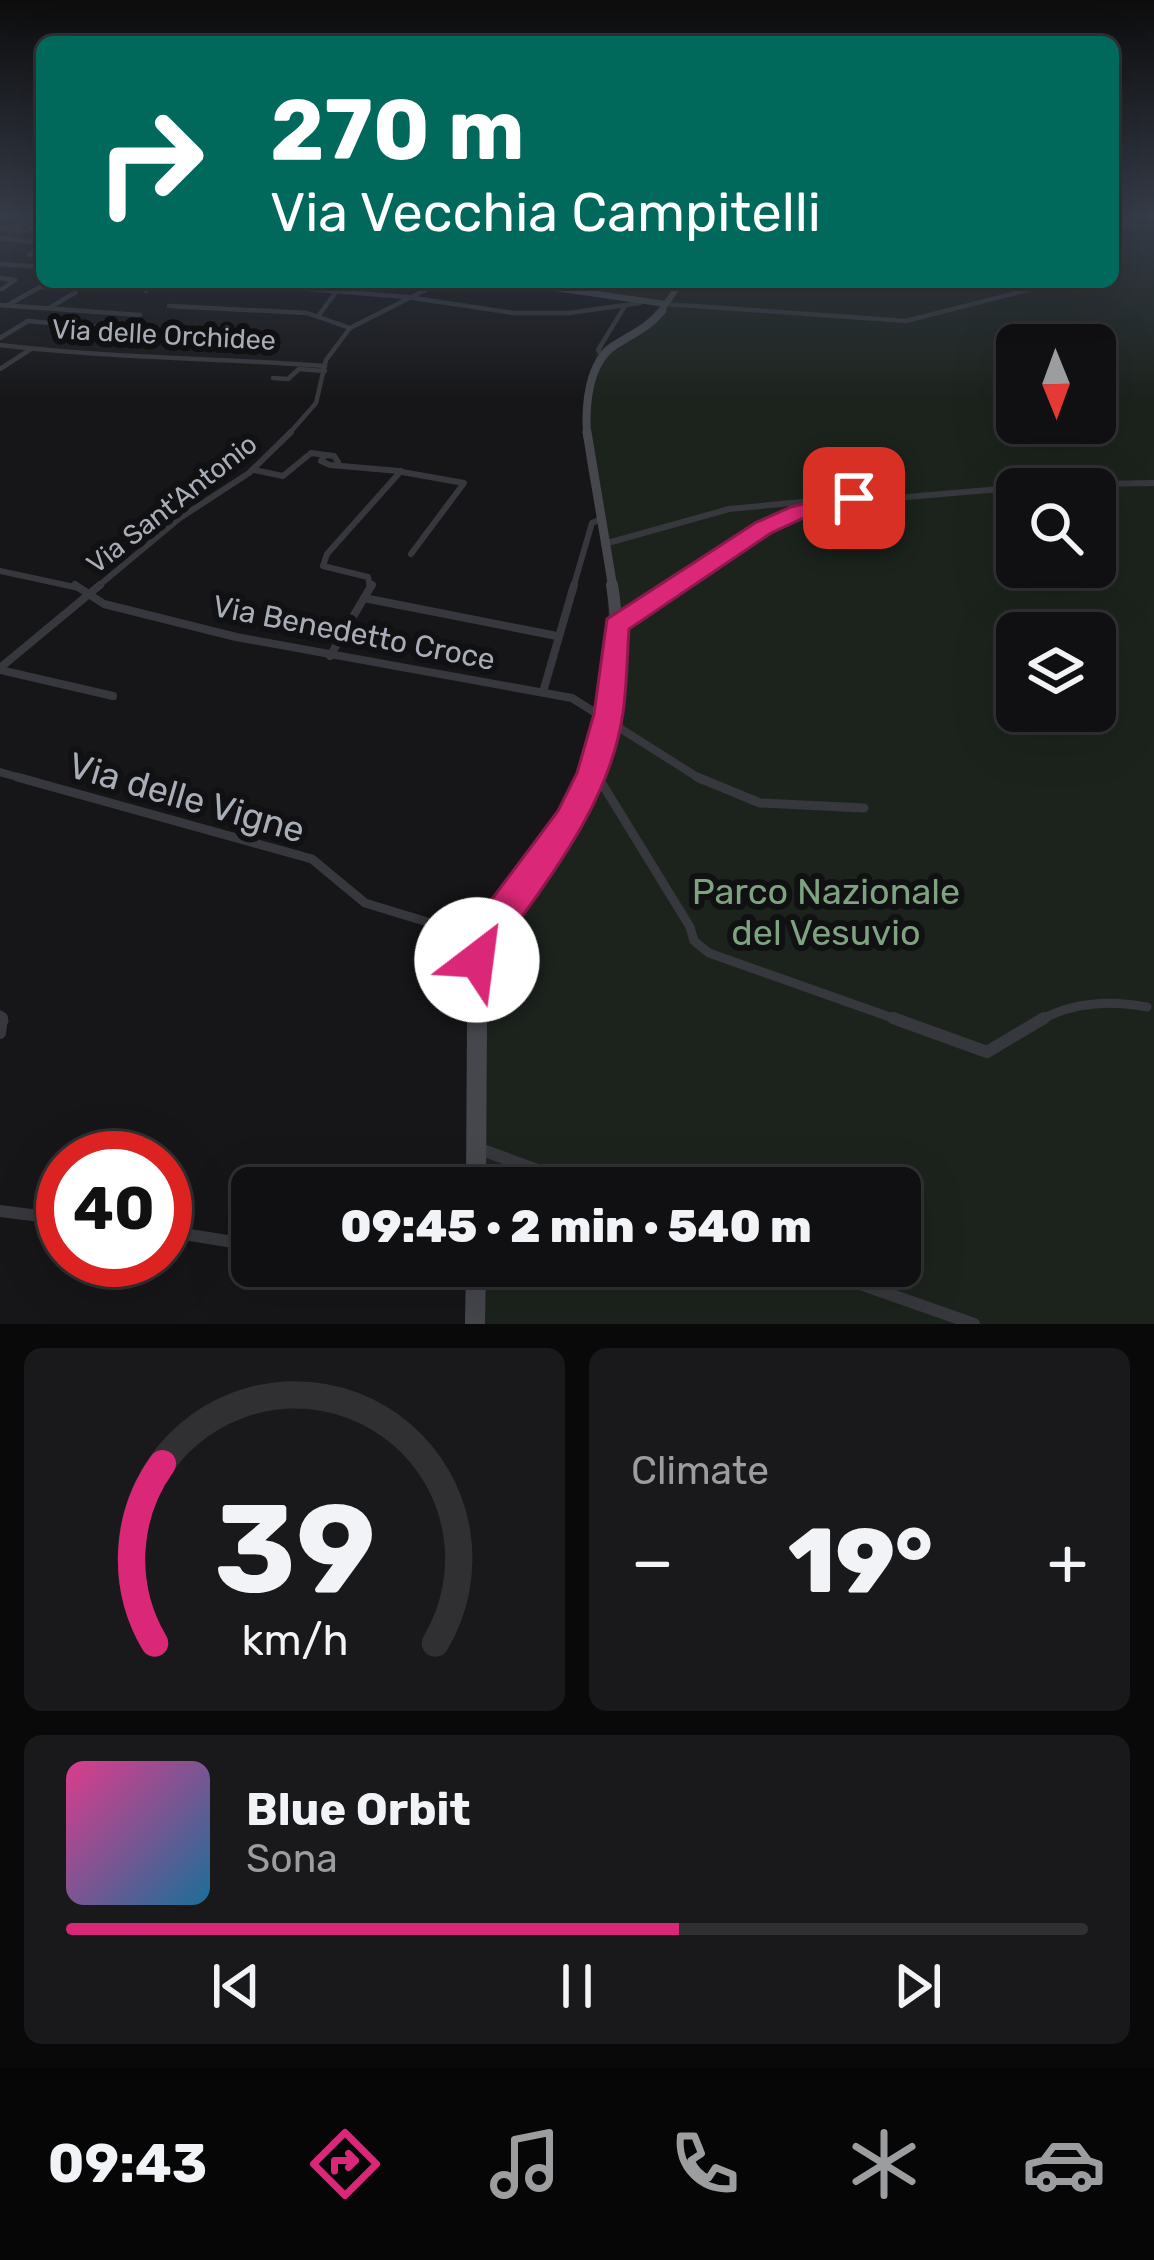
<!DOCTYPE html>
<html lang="en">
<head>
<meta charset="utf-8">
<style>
	body { margin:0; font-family:Rubik,sans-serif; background:#19191b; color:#f1f3f6; height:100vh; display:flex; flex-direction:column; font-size:45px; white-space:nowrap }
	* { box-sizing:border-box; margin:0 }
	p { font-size:39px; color:#9c9d9f }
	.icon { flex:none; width:66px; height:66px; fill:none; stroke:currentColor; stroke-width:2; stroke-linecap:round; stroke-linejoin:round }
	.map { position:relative; height:1324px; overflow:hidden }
	.details { display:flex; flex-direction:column; gap:24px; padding:24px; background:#09090a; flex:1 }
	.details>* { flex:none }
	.top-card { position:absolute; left:36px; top:36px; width:1083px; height:252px; border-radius:18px; box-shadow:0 12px 48px #0002,0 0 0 3px #303032; background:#00695c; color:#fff; overflow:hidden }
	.needle { width:78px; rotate:179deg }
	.fabs { position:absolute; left:996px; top:324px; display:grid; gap:24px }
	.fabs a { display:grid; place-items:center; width:120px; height:120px; border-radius:18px; background:#101012; box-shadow:0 12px 48px #0002,0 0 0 3px #303032; font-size:60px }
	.speed { position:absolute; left:36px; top:1131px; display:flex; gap:24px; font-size:60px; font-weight:700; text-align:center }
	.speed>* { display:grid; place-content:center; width:156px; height:156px; border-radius:50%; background:#101012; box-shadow:0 12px 48px #0002,0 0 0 3px #303032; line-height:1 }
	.speed .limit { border:18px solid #d22; background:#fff; color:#111 }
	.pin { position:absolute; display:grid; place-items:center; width:102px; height:102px; color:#fff; margin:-51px; border-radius:24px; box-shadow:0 6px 18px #0006 }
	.me { position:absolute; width:132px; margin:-66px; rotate:30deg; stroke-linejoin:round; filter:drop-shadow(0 0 9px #0008) }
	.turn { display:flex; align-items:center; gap:42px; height:252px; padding:0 36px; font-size:54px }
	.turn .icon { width:156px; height:156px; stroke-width:2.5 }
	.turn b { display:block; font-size:84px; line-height:102px }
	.big { font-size:90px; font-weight:800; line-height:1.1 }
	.details .widget { flex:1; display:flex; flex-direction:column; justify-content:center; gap:18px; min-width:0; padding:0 42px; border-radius:18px; background:#19191b }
	.details .dial { align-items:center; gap:0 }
	.dial svg { height:312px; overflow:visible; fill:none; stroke:#303032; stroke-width:7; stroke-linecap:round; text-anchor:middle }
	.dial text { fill:#f1f3f6; stroke:none }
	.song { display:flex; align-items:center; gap:36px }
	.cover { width:144px; height:144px; border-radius:18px; background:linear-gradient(135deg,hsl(330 70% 55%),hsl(200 70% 35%)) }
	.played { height:12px; border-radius:6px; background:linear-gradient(90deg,#db2777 60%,#303032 60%) }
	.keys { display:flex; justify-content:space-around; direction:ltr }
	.heat { display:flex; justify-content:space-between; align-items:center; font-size:66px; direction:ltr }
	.details .tiles { flex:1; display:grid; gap:24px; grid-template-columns:1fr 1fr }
	.widget:last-child { grid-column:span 2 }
	.trip { position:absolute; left:231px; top:1167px; width:690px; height:120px; border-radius:18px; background:#101012; box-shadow:0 12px 48px #0002,0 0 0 3px #303032; font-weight:800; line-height:120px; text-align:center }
	.dock { display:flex; height:192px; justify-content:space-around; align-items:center; background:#060607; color:#9c9d9f }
	.dock .icon { width:84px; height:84px }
	.dock .on { color:#db2777 }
	.dock b { font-size:54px; color:#f1f3f6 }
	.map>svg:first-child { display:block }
	.green { fill:#1c231d; fill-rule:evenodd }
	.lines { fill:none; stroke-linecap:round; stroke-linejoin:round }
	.street-far4 { stroke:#37383d; stroke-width:4.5 }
	.street-far3 { stroke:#37383d; stroke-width:6 }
	.street-far2 { stroke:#37383d; stroke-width:8 }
	.street-far1 { stroke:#37383d; stroke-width:9 }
	.street { stroke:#37383d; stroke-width:12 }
	.secondary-far5 { stroke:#45474d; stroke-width:6 }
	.secondary-far4 { stroke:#45474d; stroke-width:8 }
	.secondary-far3 { stroke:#45474d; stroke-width:9 }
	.secondary-far2 { stroke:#45474d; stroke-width:12 }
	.secondary-far1 { stroke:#45474d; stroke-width:15 }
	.secondary { stroke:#45474d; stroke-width:20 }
	.route { fill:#db2777; stroke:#8e194d; stroke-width:3 }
	.labels { text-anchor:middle; stroke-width:12; stroke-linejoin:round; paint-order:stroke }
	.far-street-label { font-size:27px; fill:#a8adb8; stroke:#111113 }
	.street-label { font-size:30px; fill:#a8adb8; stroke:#111113 }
	.near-street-label { font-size:36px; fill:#a8adb8; stroke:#111113 }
	.near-park-label { font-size:36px; fill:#7fa381; stroke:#111113 }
</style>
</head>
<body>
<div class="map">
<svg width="1154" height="1324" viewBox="0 0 1154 1324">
	<rect width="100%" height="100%" fill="#161618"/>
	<path class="green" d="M1113,216H1154V1324H465L466,1266H900V1188H468L473,1002L467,943C567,826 619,735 606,577C599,486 566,447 598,350L643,324L658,306L508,282H1113ZM1017,345H1095V423H1017ZM1017,489H1095V567H1017ZM1017,633H1095V711H1017Z"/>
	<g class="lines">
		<g class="street-far4">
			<path d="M1113,226H1154"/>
			<path d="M0,228L20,231L42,226"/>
			<path d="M10,229L42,216"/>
			<path d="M0,238L33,242"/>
			<path d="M29,255L42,248"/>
			<path d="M0,264L42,267"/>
			<path d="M0,278L15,280L2,289"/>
			<path d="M48,282L73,284"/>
			<path d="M219,282L407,297L514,313H569L640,303"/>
			<path d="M131,285L135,282"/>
			<path d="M41,287L66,289"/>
			<path d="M146,291L159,282"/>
			<path d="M357,292L376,282"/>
			<path d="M666,304L906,321L1059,282"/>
			<path d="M0,305L140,315"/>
			<path d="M6,306L49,282"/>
			<path d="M169,306L307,313L350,328"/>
			<path d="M51,307L76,292"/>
			<path d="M319,315L336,292"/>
			<path d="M27,321L123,329"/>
			<path d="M0,338L28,321"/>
			<path d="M0,345C108,358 216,358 325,366"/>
			<path d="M602,355L598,350L625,306"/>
			<path d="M0,369L31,349"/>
			<path d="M273,378L288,379L299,369L325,371"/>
			<path d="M288,435L316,403L326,360L350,328L441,282"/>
		</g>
		<g class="street-far3">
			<path d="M325,455L321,461L330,465L399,471"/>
			<path d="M254,470L283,476L311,453L334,456L338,462"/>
			<path d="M402,472L464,483L411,554"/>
			<path d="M604,544L729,509L823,500"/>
			<path d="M0,571L79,588"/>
			<path d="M96,588L180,518L249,473L291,432"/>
			<path d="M370,588L368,577L323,566L327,554L401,471"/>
			<path d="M573,588L592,523L601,519"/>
			<path d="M673,588L763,528L825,504L1048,485L1154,483"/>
		</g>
		<g class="street-far2">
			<path d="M75,585L104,604L236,637L572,698L702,780"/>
			<path d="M372,585L364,598L557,636"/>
			<path d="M616,625L677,585"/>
			<path d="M330,656L364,598"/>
			<path d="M0,668L100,585"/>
			<path d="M0,670L113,696"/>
			<path d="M543,692L574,585"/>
			<path d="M593,769L600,780"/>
			<path d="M0,772L28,780"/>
		</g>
		<g class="street-far1">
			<path d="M17,777L312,859L365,903L483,939"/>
			<path d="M598,777L690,927L694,941L709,953L901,1021"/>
			<path d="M697,777L760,803L864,808"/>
			<path d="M0,1015L4,1021"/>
			<path d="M1039,1021C1072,1002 1110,1000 1147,1007"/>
		</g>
		<g class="street">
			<path d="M893,1018L987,1052L1044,1018"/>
			<path d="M0,1033L2,1018"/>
			<path d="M477,1148L587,1188"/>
			<path d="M0,1211L63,1219"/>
			<path d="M165,1231L252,1245"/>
			<path d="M378,1266L440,1275L474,1272"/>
			<path d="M809,1266L974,1324"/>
		</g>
		<g class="secondary-far5">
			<path d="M513,282L666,304"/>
			<path d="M659,314L681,282"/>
		</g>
		<path class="secondary-far4" d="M587,435C585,406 588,362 615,345C632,334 648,328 662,311"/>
		<path class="secondary-far3" d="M587,432L613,588"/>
		<path class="secondary-far2" d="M586,780C612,720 623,650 612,585"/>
		<path class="secondary-far1" d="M477,1021V960L484,939L560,830L587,777"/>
		<g class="secondary">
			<path d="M476,1188L477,1018"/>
			<path d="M475,1324L476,1266"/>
		</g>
	</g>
	<linearGradient id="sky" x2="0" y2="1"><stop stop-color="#0c0c0d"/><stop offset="0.54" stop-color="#363c48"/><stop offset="1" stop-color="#363c48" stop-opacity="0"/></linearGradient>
	<rect width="1154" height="401" fill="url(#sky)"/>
	<path class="route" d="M854,491L862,493V503L806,517L771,533L629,629C627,657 627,685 623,713C610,803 550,876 499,949L490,973L477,978L464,973L458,960L471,927L558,811L577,773L594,714L607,619L755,523L791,507Z"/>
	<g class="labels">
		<g class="far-street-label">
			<text transform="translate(164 335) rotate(3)" y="9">Via delle Orchidee</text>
			<text transform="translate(172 504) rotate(-38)" y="9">Via Sant'Antonio</text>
		</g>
		<g class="street-label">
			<text transform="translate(354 633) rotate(11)" y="10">Via Benedetto Croce</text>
		</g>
		<g class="near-street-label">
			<text transform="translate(187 797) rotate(16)" y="13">Via delle Vigne</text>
		</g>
		<g class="near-park-label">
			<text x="826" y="904">Parco Nazionale<tspan x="826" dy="41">del Vesuvio</tspan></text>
		</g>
	</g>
</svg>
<div class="fabs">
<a><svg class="needle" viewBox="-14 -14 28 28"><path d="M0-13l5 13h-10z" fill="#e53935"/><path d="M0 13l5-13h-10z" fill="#9c9d9f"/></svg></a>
<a><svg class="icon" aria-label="search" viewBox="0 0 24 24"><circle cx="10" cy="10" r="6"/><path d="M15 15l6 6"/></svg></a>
<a><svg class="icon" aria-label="layers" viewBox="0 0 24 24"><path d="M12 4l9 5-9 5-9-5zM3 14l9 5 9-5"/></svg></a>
</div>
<div class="speed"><div class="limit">40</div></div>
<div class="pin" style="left:854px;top:498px;background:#d93025"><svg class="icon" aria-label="arrive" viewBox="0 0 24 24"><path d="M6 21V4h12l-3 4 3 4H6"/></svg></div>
<svg class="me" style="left:477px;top:960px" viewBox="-20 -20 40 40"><circle r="19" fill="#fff"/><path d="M0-13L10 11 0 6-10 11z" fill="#db2777"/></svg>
<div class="trip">09:45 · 2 min · 540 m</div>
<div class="top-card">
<div class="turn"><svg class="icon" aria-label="right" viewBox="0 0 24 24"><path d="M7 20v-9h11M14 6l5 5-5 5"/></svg><div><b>270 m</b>Via Vecchia Campitelli</div></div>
</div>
</div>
<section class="details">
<div class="tiles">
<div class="widget dial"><svg viewBox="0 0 100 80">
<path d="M14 69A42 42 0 1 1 86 69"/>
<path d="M14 69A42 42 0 0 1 16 23" stroke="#db2777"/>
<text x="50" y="56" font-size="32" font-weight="700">39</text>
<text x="50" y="72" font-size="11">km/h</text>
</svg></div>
<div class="widget"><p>Climate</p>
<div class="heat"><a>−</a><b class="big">19°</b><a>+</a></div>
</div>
<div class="widget">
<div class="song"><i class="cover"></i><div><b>Blue Orbit</b><p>Sona</p></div></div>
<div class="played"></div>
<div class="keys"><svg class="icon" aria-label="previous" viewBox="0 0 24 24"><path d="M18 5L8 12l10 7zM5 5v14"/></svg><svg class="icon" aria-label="pause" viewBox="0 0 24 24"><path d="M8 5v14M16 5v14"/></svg><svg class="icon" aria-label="next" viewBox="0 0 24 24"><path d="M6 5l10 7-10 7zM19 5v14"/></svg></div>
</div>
</div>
</section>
<nav class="dock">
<b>09:43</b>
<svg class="icon on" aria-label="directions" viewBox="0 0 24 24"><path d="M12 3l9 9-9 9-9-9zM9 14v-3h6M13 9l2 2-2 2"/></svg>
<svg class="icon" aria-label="music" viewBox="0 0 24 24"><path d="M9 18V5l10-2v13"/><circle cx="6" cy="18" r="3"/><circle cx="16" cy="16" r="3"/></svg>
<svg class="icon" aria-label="phone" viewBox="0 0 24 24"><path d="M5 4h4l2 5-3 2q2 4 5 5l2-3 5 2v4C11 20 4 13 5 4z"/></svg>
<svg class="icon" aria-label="climate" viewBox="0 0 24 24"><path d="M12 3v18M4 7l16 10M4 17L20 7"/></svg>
<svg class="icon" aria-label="car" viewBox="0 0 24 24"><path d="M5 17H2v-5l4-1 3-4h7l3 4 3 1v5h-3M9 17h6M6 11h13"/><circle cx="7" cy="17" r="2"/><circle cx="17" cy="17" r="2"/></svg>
</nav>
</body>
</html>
